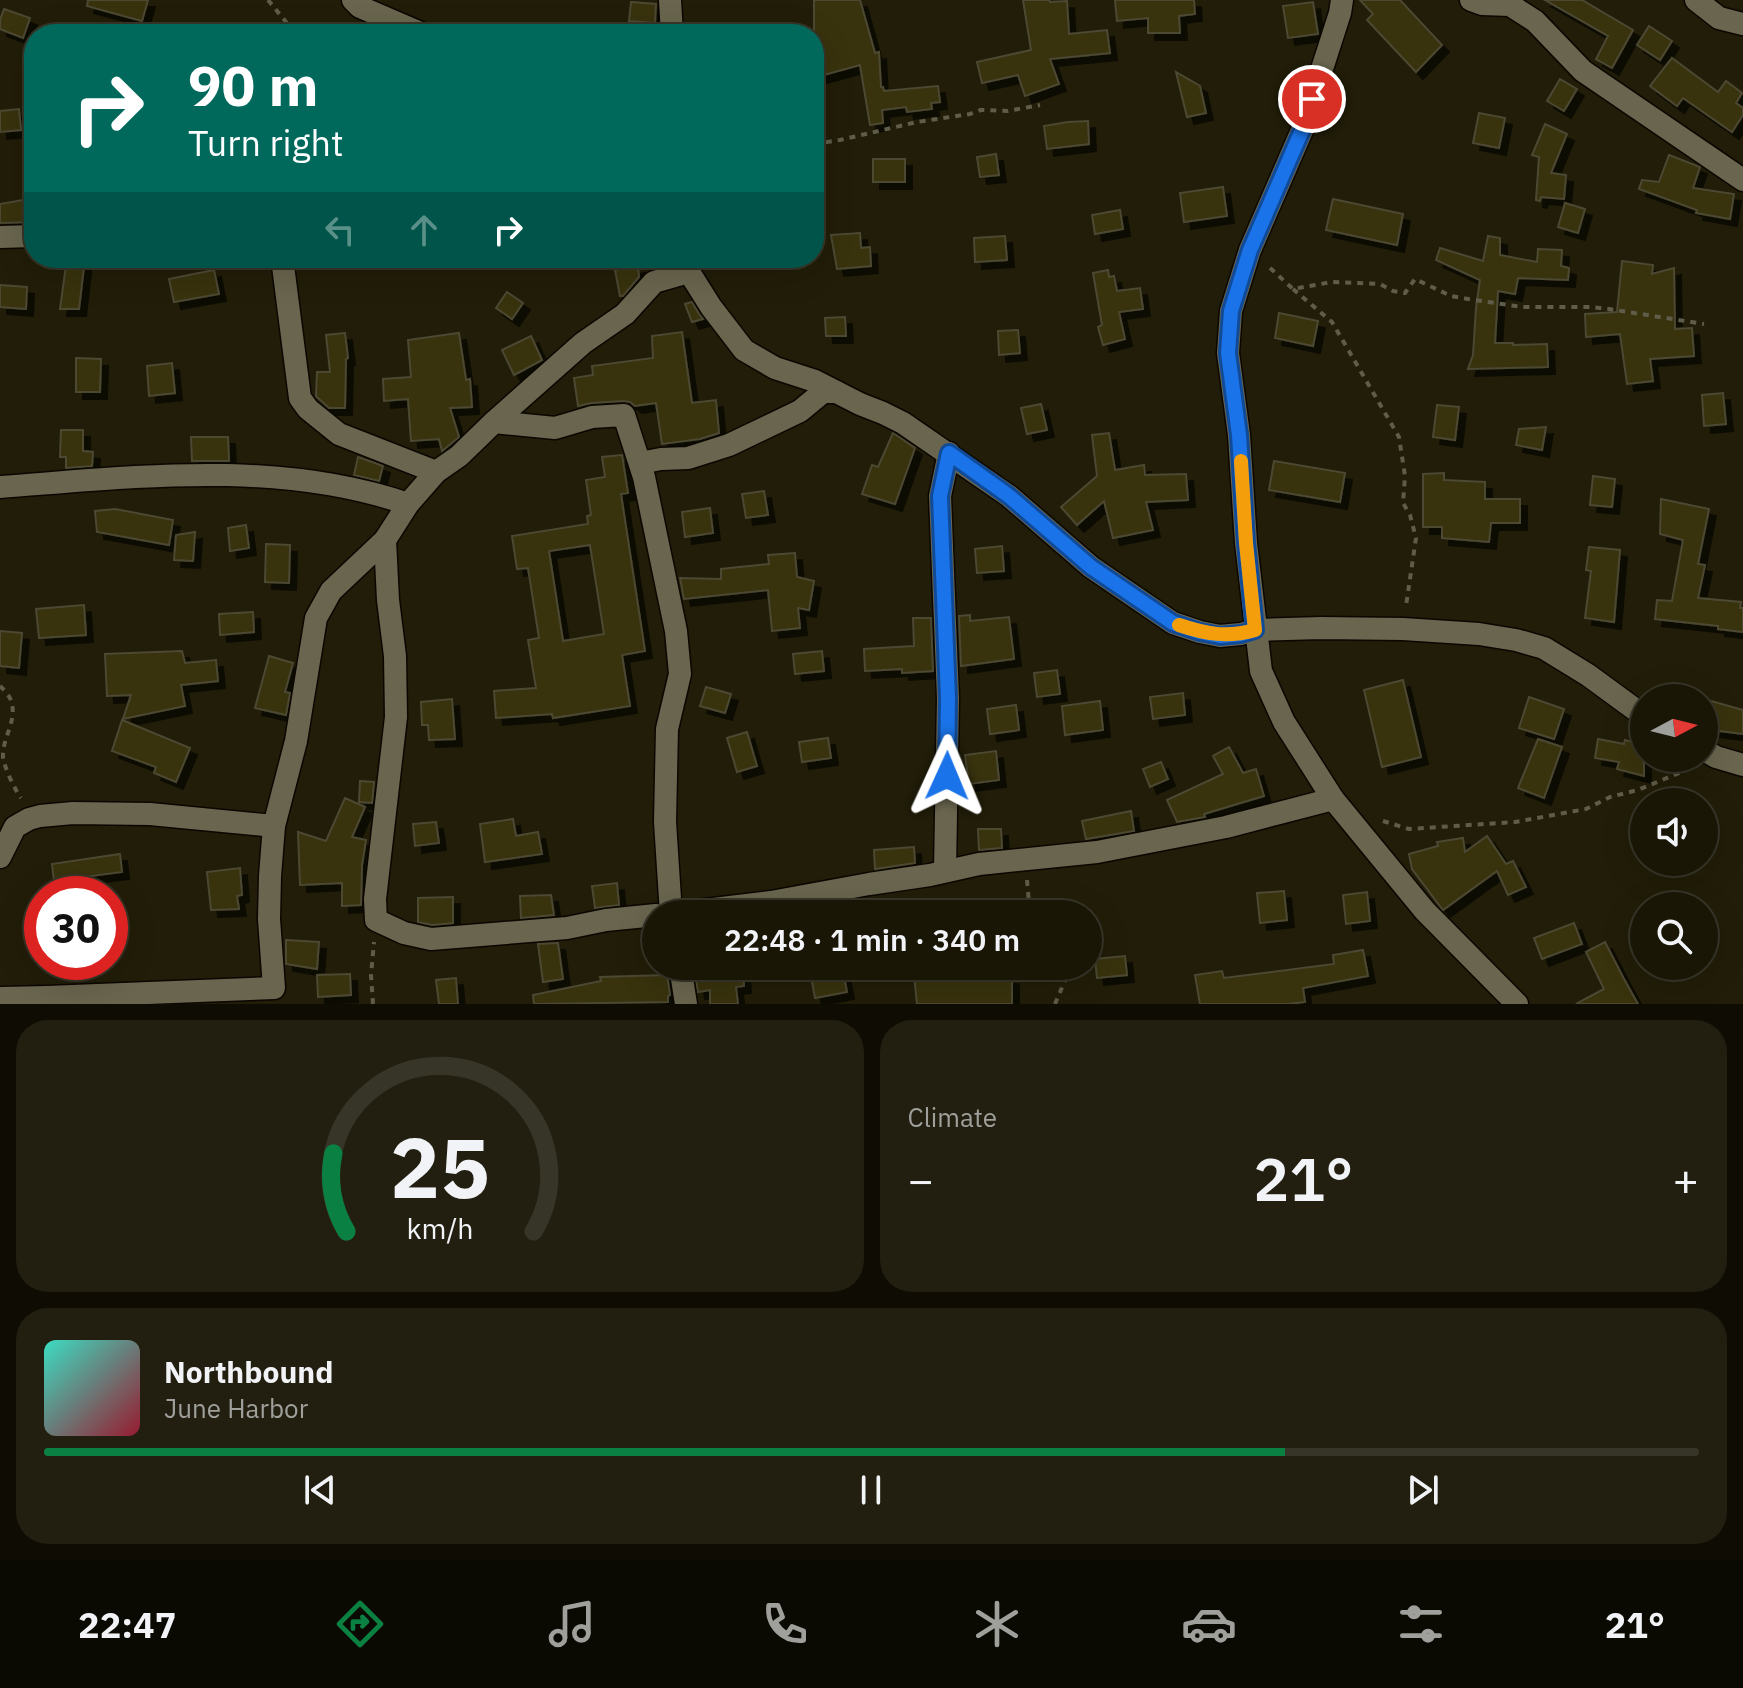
<!DOCTYPE html>
<html lang="en">
<head>
<meta charset="utf-8">
<style>
	body { margin:0; font-family:"IBM Plex Sans",sans-serif; background:#221f10; color:#f1f3f6; height:100vh; display:flex; flex-direction:column; font-size:30px; white-space:nowrap }
	* { box-sizing:border-box; margin:0 }
	p { font-size:26px; color:#9f9f9b }
	.icon { flex:none; width:44px; height:44px; fill:none; stroke:currentColor; stroke-width:2; stroke-linecap:round; stroke-linejoin:round }
	.map { position:relative; height:1004px; overflow:hidden }
	.side { display:flex; flex-direction:column; gap:16px; padding:16px; background:#0e0c03; flex:1 }
	.side>* { flex:none }
	.guide { position:absolute; left:24px; top:24px; width:800px; height:244px; border-radius:32px; box-shadow:0 8px 32px #0002,0 0 0 2px #373528; background:#00695c; color:#fff; overflow:hidden }
	.needle { width:52px; rotate:83deg }
	.tools { position:absolute; left:1630px; top:684px; display:grid; gap:16px }
	.tools a { display:grid; place-items:center; width:88px; height:88px; border-radius:50%; background:#191606; box-shadow:0 8px 32px #0002,0 0 0 2px #373528; font-size:40px }
	.speed { position:absolute; left:24px; top:876px; display:flex; gap:16px; font-size:40px; font-weight:700; text-align:center }
	.speed>* { display:grid; place-content:center; width:104px; height:104px; border-radius:50%; background:#191606; box-shadow:0 8px 32px #0002,0 0 0 2px #373528; line-height:1 }
	.speed .limit { border:12px solid #d22; background:#fff; color:#111 }
	.pin { position:absolute; display:grid; place-items:center; width:68px; height:68px; color:#fff; margin:-34px; border:4px solid #fff; border-radius:50%; box-shadow:0 2px 8px #0007 }
	.me { position:absolute; width:88px; margin:-44px; rotate:1deg; stroke-linejoin:round; filter:drop-shadow(0 0 6px #0008) }
	.turn { display:flex; align-items:center; gap:28px; height:168px; padding:0 32px; font-size:36px }
	.turn .icon { width:104px; height:104px; stroke-width:2.5 }
	.turn b { display:block; font-size:56px; line-height:68px }
	.lanes { display:flex; align-items:center; height:76px; padding:0 32px; background:#0003; justify-content:center; gap:40px; direction:ltr }
	.lanes .off { opacity:.35 }
	.big { font-size:60px; font-weight:600; line-height:1.1 }
	.side .card { flex:1; display:flex; flex-direction:column; justify-content:center; gap:12px; min-width:0; padding:0 28px; border-radius:32px; background:#221f10 }
	.side .dial { align-items:center; gap:0 }
	.dial svg { height:208px; overflow:visible; fill:none; stroke:#373528; stroke-width:7; stroke-linecap:round; text-anchor:middle }
	.dial text { fill:#f1f3f6; stroke:none }
	.song { display:flex; align-items:center; gap:24px }
	.cover { width:96px; height:96px; border-radius:12px; background:linear-gradient(135deg,hsl(170 70% 55%),hsl(350 70% 35%)) }
	.played { height:8px; border-radius:4px; background:linear-gradient(90deg,#0b8043 75%,#373528 75%) }
	.keys { display:flex; justify-content:space-around; direction:ltr }
	.heat { display:flex; justify-content:space-between; align-items:center; font-size:44px; direction:ltr }
	.side .tiles { flex:1; display:grid; gap:16px; grid-template-columns:1fr 1fr }
	.card:last-child { grid-column:span 2 }
	.trip { position:absolute; left:642px; top:900px; width:460px; height:80px; border-radius:40px; background:#191606; box-shadow:0 8px 32px #0002,0 0 0 2px #373528; font-weight:600; line-height:80px; text-align:center }
	.tabs { display:flex; height:128px; justify-content:space-around; align-items:center; background:#0a0902; color:#9f9f9b }
	.tabs .icon { width:56px; height:56px }
	.tabs .selected { color:#0b8043 }
	.tabs b { font-size:36px; color:#f1f3f6 }
	.map>svg:first-child { display:block }
	.building { fill:#37300f; stroke:#4c4832; stroke-width:2; fill-rule:evenodd; filter:url(#shadow) }
	.lines { fill:none; stroke-linecap:round; stroke-linejoin:round }
	.street-casing { stroke:#0b0700; stroke-width:25 }
	.path { stroke:#605c4a; stroke-width:4; stroke-dasharray:6 6; stroke-linecap:butt }
	.street { stroke:#69654e; stroke-width:22 }
	.route-casing { stroke:#114b97; stroke-width:20 }
	.route { stroke:#1a73e8; stroke-width:14 }
	.slow { stroke:#f59e0b; stroke-width:14 }
</style>
</head>
<body>
<div class="map">
<svg width="1743" height="1004" viewBox="0 0 1743 1004">
	<defs>
		<filter id="shadow"><feDropShadow dx="7" dy="7" stdDeviation="0" flood-color="#0009"/></filter>
	</defs>
	<rect width="100%" height="100%" fill="#211d08"/>
	<g class="building">
		<path d="M88,0H148L142,21L87,6Z"/>
		<path d="M814,0H860L875,53L879,52L881,87H883L884,91L938,86L940,102L931,103L932,109L907,112L906,107L882,110L883,123L870,125L860,65L820,76L814,53Z"/>
		<path d="M1023,0H1049L1050,2L1067,1L1069,34L1107,30L1110,53L1050,59L1059,84L1025,96L1018,75L982,83L977,62L1031,50Z"/>
		<path d="M1115,0H1194L1195,14L1179,16L1180,33H1148V18L1117,21Z"/>
		<path d="M1360,0H1400L1442,45L1416,72L1367,20L1373,14Z"/>
		<path d="M1545,0H1582L1633,30L1612,68L1596,59L1608,36Z"/>
		<path d="M631,2L656,4L655,23L629,21Z"/>
		<path d="M1313,2L1318,34L1288,38L1283,6Z"/>
		<path d="M4,9L30,18L23,38L0,29V20Z"/>
		<path d="M1649,26L1672,41L1660,60L1637,45Z"/>
		<path d="M1672,58L1718,92L1726,81L1742,93L1736,103L1743,108V115L1732,132L1683,98L1677,106L1650,86Z"/>
		<path d="M1176,72L1200,86L1206,113L1187,117Z"/>
		<path d="M1560,79L1577,89L1564,111L1547,101Z"/>
		<path d="M19,109L21,130L0,132V111Z"/>
		<path d="M1479,113L1505,118L1499,148L1473,143Z"/>
		<path d="M1088,121L1089,144L1047,149L1044,126L1068,122Z"/>
		<path d="M1545,124L1567,134L1551,173L1566,175L1564,199L1541,197L1540,201L1536,200L1539,157L1532,155Z"/>
		<path d="M996,154L999,175L980,177L977,157Z"/>
		<path d="M1669,155L1700,167L1693,188L1734,194L1730,219L1696,213L1697,210L1639,189L1642,180L1659,182Z"/>
		<rect x="873" y="159" width="32" height="23"/>
		<path d="M1223,187L1227,216L1184,222L1180,193Z"/>
		<path d="M29,199L33,222L0,223V204Z"/>
		<path d="M1333,199L1403,214L1397,245L1326,230Z"/>
		<path d="M1565,203L1585,209L1578,233L1558,227Z"/>
		<path d="M1120,210L1123,229L1095,234L1092,215Z"/>
		<path d="M860,233L861,248L870,247L871,266L837,269L831,235Z"/>
		<path d="M1005,236L1007,260L975,262L974,238Z"/>
		<path d="M1488,236L1500,238V255L1537,262L1538,249L1562,250L1561,266L1569,268L1568,280L1518,278L1515,294L1498,291L1495,343H1513V345L1547,344L1548,367L1468,369L1473,355L1476,308L1480,280L1436,260L1440,248L1483,261Z"/>
		<path d="M67,258H85L79,309H60Z"/>
		<path d="M1622,261L1653,265L1652,274L1674,268L1675,329L1692,328L1694,356L1650,359L1653,381L1627,384L1620,334L1586,337L1585,314L1617,312Z"/>
		<path d="M638,266L639,277L623,296H620L615,270Z"/>
		<path d="M214,270L219,294L174,302L169,279Z"/>
		<path d="M1108,270L1109,277L1114,276L1117,291L1140,288L1143,309L1119,312L1125,339L1103,345L1098,327L1102,325L1093,273Z"/>
		<path d="M0,285L27,287L26,309L0,307Z"/>
		<path d="M507,292L523,303L512,319L496,308Z"/>
		<path d="M692,302L699,314L703,319L692,322L685,304Z"/>
		<path d="M1279,313L1318,321L1313,346L1275,338Z"/>
		<path d="M845,317L846,336H826L825,318Z"/>
		<path d="M1018,330L1020,353L999,355L998,331Z"/>
		<path d="M682,332L692,403L716,400L719,433L700,439L662,444L656,403L635,406L630,402L623,401L591,403L578,406L574,378L593,375L592,366L653,358L652,336Z"/>
		<path d="M345,333L348,358L346,359L345,408H329L316,396L317,372H330L326,335Z"/>
		<path d="M459,333L466,380L470,379L472,407L450,408L459,437L442,451L439,439L411,441L408,399L384,401L383,379L411,377L408,340Z"/>
		<path d="M531,336L542,360L514,375L502,350Z"/>
		<path d="M76,358L101,359L100,392H76Z"/>
		<path d="M172,363L175,393L149,396L147,366Z"/>
		<path d="M1723,393L1726,424L1704,426L1702,395Z"/>
		<path d="M1041,404L1047,430L1027,434L1021,408Z"/>
		<path d="M1437,405L1459,407L1455,440L1433,437Z"/>
		<path d="M1546,427L1542,450L1516,445L1519,429Z"/>
		<path d="M61,430H83V451L93,452L92,466L66,468V457H60Z"/>
		<path d="M893,433L915,448L895,504L862,494L872,465L878,467Z"/>
		<path d="M1109,433L1115,470L1144,465L1145,475L1186,474L1188,500L1146,502L1153,530L1113,538L1104,501L1077,525L1061,507L1097,476L1092,435Z"/>
		<path d="M191,437H228L229,461H192Z"/>
		<path d="M622,455L628,493L621,494L645,651L622,655L630,706L553,718L552,714L496,718L494,691L536,688L528,640L539,638L528,568L517,569L512,536L588,524L587,516L591,515L586,480L605,477L602,457ZM590,545L604,634L563,641L549,551Z"/>
		<path d="M358,457L383,466L379,481L354,475Z"/>
		<path d="M1274,461L1345,473L1340,502L1269,490Z"/>
		<path d="M1444,473V480L1485,482V499H1520V523H1491L1489,542L1442,538V527H1423V474Z"/>
		<path d="M1593,476L1615,479L1612,507L1590,505Z"/>
		<path d="M764,491L768,515L746,518L742,494Z"/>
		<path d="M1661,499L1709,509L1698,564L1705,565L1698,598L1741,602L1740,608H1743V632L1718,629V626L1655,619L1657,600L1672,601L1683,540L1660,534Z"/>
		<path d="M710,508L713,533L685,537L682,512Z"/>
		<path d="M115,509L173,520L169,545L97,532L95,511Z"/>
		<path d="M246,525L249,548L230,551L228,528Z"/>
		<path d="M195,532L193,561L174,560L176,535Z"/>
		<path d="M266,544L290,545L289,583L265,582Z"/>
		<path d="M1002,546L1004,571L977,573L975,549Z"/>
		<path d="M1589,547L1620,550L1614,622L1585,618L1591,571L1586,570Z"/>
		<path d="M795,553L797,577L814,581L809,610L798,608L800,628L772,631L768,590L684,599L680,578L721,579V569L769,564L768,555Z"/>
		<path d="M84,605L86,635L39,638L36,609Z"/>
		<path d="M253,612L254,632L220,635L219,614Z"/>
		<path d="M970,615V621L1009,617L1014,659L961,666L959,616Z"/>
		<path d="M913,618H931L933,671L902,673V669L865,671L864,649L914,646Z"/>
		<path d="M0,631L22,633L19,668L0,666Z"/>
		<path d="M182,651L185,663L216,660L218,681L181,685L185,706L123,719L131,695L107,696L105,654Z"/>
		<path d="M822,651L824,671L795,674L793,654Z"/>
		<path d="M269,656L293,663L285,692L290,693L286,715L255,708Z"/>
		<path d="M1057,670L1060,694L1037,697L1034,673Z"/>
		<path d="M1403,680L1421,757L1382,767L1364,690Z"/>
		<path d="M706,687L731,694L725,713L700,706Z"/>
		<path d="M1183,693L1185,715L1153,719L1150,697Z"/>
		<path d="M1529,697L1564,709L1554,739L1519,728Z"/>
		<path d="M452,699L455,739L429,740L428,725H422L421,702Z"/>
		<path d="M1704,699L1743,710V734L1704,729Z"/>
		<path d="M1100,701L1103,730L1065,735L1062,706Z"/>
		<path d="M1016,705L1019,730L990,734L987,709Z"/>
		<path d="M122,720L190,748L176,782L154,773L156,767L112,751Z"/>
		<path d="M747,732L757,766L737,772L727,738Z"/>
		<path d="M828,738L831,758L802,762L799,742Z"/>
		<path d="M1538,739L1562,747L1544,798L1518,788Z"/>
		<path d="M1598,739L1624,744L1625,740L1644,745V776L1617,769L1619,762L1595,758Z"/>
		<path d="M1229,747L1243,773L1256,769L1264,796L1204,814L1205,817L1177,822L1167,800L1223,774L1213,756Z"/>
		<path d="M996,751L999,780L969,784L965,755Z"/>
		<path d="M1161,762L1168,779L1150,787L1143,769Z"/>
		<path d="M360,781L374,782L372,803L359,802Z"/>
		<path d="M345,798L365,807L352,837L366,840L362,865L361,905L342,906V883L300,885L298,832L326,841Z"/>
		<path d="M1131,811L1134,831L1086,839L1082,821Z"/>
		<path d="M513,819L516,836L538,832L542,854L485,862L480,824Z"/>
		<path d="M436,822L439,843L415,846L413,824Z"/>
		<path d="M978,829H1001L1002,848L979,850Z"/>
		<path d="M1487,836L1506,864L1513,861L1526,887L1508,895L1497,871L1443,910L1412,869L1409,854L1438,846L1437,842L1463,838L1465,852Z"/>
		<path d="M914,847L915,863L875,869L874,850Z"/>
		<path d="M120,854L122,872L54,881L52,864Z"/>
		<path d="M240,868L242,895L237,896L239,909L211,910L207,872Z"/>
		<path d="M617,883L619,905L595,908L592,886Z"/>
		<path d="M1284,891L1287,920L1260,923L1257,893Z"/>
		<path d="M1367,892L1370,921L1346,924L1343,895Z"/>
		<path d="M551,895L554,915L521,918L520,896Z"/>
		<path d="M453,897V923L432,925L418,922V898Z"/>
		<path d="M1574,923L1582,944L1542,959L1534,938Z"/>
		<path d="M286,940L319,942L317,969L286,964Z"/>
		<path d="M1605,942L1624,979L1638,1004H1576L1604,989L1586,952Z"/>
		<path d="M558,943L563,979L543,982L538,944Z"/>
		<path d="M1363,950L1368,976L1303,988L1305,1002L1288,1004H1200L1195,975L1222,971L1224,978L1334,964L1333,955Z"/>
		<path d="M1125,956L1127,975L1097,978L1095,959Z"/>
		<path d="M725,966H733L734,973L743,972L744,986L736,987L738,1004H710V990L698,992L695,974H697L696,969Z"/>
		<path d="M809,966H842L847,992L815,998Z"/>
		<path d="M913,966H937L938,979L962,976L963,979L1012,977V1004H917Z"/>
		<path d="M350,974L351,995L318,997L317,975Z"/>
		<path d="M667,975L670,995L668,996V1002L534,1004L533,995L601,981L600,977Z"/>
		<path d="M456,978L458,1004H439L436,980Z"/>
	</g>
	<g class="lines">
		<defs>
			<g id="street">
				<path d="M353,0L360,7L423,34"/>
				<path d="M670,0L672,34"/>
				<path d="M1342,0L1340,13L1303,128L1250,250L1231,311L1228,353L1239,435L1246,543L1261,671L1284,722L1333,799L1425,911L1517,1004"/>
				<path d="M1471,0L1482,4L1510,5L1535,21L1583,71L1743,180"/>
				<path d="M1696,0L1719,18L1743,24"/>
				<path d="M0,237L34,236"/>
				<path d="M282,258L300,398L308,409L339,434L436,472"/>
				<path d="M687,261L689,272L711,307L744,350L775,368L815,381L860,404L883,413L903,423L1009,496L1091,567L1173,623L1200,632L1220,636L1241,634L1255,630L1321,628L1403,629L1479,634L1516,640L1544,648L1588,675L1644,716"/>
				<path d="M494,422L555,428L592,417L624,415L644,477L676,631L680,674L667,729L665,822L671,914"/>
				<path d="M640,463L661,459L688,458L729,445L800,411L823,392H836"/>
				<path d="M0,487C135,477 277,459 408,504"/>
				<path d="M385,540L388,600L395,656L396,717L375,899L376,920L404,933L431,939L567,928L606,920L656,915"/>
				<path d="M1704,750L1716,757L1743,765"/>
				<path d="M0,857L15,827L29,819L40,816L73,813L150,814L274,826"/>
				<path d="M945,871L948,698L940,496L949,453"/>
				<path d="M672,914L771,902L869,884L930,875L979,864L1097,852L1226,827L1333,799"/>
				<path d="M680,966L686,1004"/>
				<path d="M0,998L47,997L274,988L269,919L270,876L274,826L296,741L316,618L331,591L385,540L408,504L436,472L459,456L494,422L583,343L625,314L654,282L689,272"/>
			</g>
		</defs>
		<use href="#street" class="street-casing"/>
		<g class="path">
			<path d="M268,0L296,34"/>
			<path d="M814,144L840,140L917,122L970,114L981,110L1008,111L1040,105"/>
			<path d="M1270,268L1293,289L1332,282L1380,284L1393,291L1405,293L1415,279L1451,296L1468,299L1522,307H1591L1609,309L1704,324"/>
			<path d="M1293,289L1332,322L1399,437L1405,476L1403,503L1410,515L1416,538L1406,606"/>
			<path d="M0,686C4,690 10,696 11,701C18,720 2,738 3,757C4,767 15,790 21,798"/>
			<path d="M1383,821L1409,829L1515,822L1586,809L1610,797L1638,790L1691,768"/>
			<path d="M1027,880L1030,914"/>
			<path d="M373,1004L371,975L374,942"/>
			<path d="M1055,1004L1071,966"/>
		</g>
		<use href="#street" class="street"/>
	</g>
	<g class="lines">
		<defs>
			<path id="route" d="M947,776L948,698L940,496L949,453L1009,496L1091,567L1173,623L1200,632L1220,636L1241,634L1255,630L1246,543L1239,435L1228,353L1231,311L1250,250L1303,128L1312,99"/>
		</defs>
		<use href="#route" class="route-casing"/>
		<use href="#route" class="route"/>
		<path class="slow" d="M1179,625C1206,634 1227,638 1255,630L1246,543L1241,461"/>
	</g>
</svg>
<div class="tools">
<a><svg class="needle" viewBox="-14 -14 28 28"><path d="M0-13l5 13h-10z" fill="#e53935"/><path d="M0 13l5-13h-10z" fill="#9f9f9b"/></svg></a>
<a><svg class="icon" aria-label="sound" viewBox="0 0 24 24"><path d="M4 9h4l5-4v14l-5-4H4zM17 9q2 3 0 6"/></svg></a>
<a><svg class="icon" aria-label="search" viewBox="0 0 24 24"><circle cx="10" cy="10" r="6"/><path d="M15 15l6 6"/></svg></a>
</div>
<div class="speed"><div class="limit">30</div></div>
<div class="pin" style="left:1312px;top:99px;background:#d93025"><svg class="icon" aria-label="arrive" viewBox="0 0 24 24"><path d="M6 21V4h12l-3 4 3 4H6"/></svg></div>
<svg class="me" style="left:947px;top:776px" viewBox="-20 -20 40 40"><path d="M0-17L14 15 0 8-14 15z" fill="#1a73e8" stroke="#fff" stroke-width="4"/></svg>
<div class="trip">22:48 · 1 min · 340 m</div>
<div class="guide">
<div class="turn"><svg class="icon" aria-label="right" viewBox="0 0 24 24"><path d="M7 20v-9h11M14 6l5 5-5 5"/></svg><div><b>90 m</b>Turn right</div></div>
<div class="lanes"><svg class="icon off" aria-label="left" viewBox="0 0 24 24"><path d="M17 20v-9H6M10 6l-5 5 5 5"/></svg><svg class="icon off" aria-label="ahead" viewBox="0 0 24 24"><path d="M12 20V5M6 11l6-6 6 6"/></svg><svg class="icon" aria-label="right" viewBox="0 0 24 24"><path d="M7 20v-9h11M14 6l5 5-5 5"/></svg></div>
</div>
</div>
<section class="side">
<div class="tiles">
<div class="card dial"><svg viewBox="0 0 100 80">
<path d="M14 69A42 42 0 1 1 86 69"/>
<path d="M14 69A42 42 0 0 1 9 39" stroke="#0b8043"/>
<text x="50" y="56" font-size="32" font-weight="700">25</text>
<text x="50" y="72" font-size="11">km/h</text>
</svg></div>
<div class="card"><p>Climate</p>
<div class="heat"><a>−</a><b class="big">21°</b><a>+</a></div>
</div>
<div class="card">
<div class="song"><i class="cover"></i><div><b>Northbound</b><p>June Harbor</p></div></div>
<div class="played"></div>
<div class="keys"><svg class="icon" aria-label="previous" viewBox="0 0 24 24"><path d="M18 5L8 12l10 7zM5 5v14"/></svg><svg class="icon" aria-label="pause" viewBox="0 0 24 24"><path d="M8 5v14M16 5v14"/></svg><svg class="icon" aria-label="next" viewBox="0 0 24 24"><path d="M6 5l10 7-10 7zM19 5v14"/></svg></div>
</div>
</div>
</section>
<nav class="tabs">
<b>22:47</b>
<svg class="icon selected" aria-label="directions" viewBox="0 0 24 24"><path d="M12 3l9 9-9 9-9-9zM9 14v-3h6M13 9l2 2-2 2"/></svg>
<svg class="icon" aria-label="music" viewBox="0 0 24 24"><path d="M9 18V5l10-2v13"/><circle cx="6" cy="18" r="3"/><circle cx="16" cy="16" r="3"/></svg>
<svg class="icon" aria-label="phone" viewBox="0 0 24 24"><path d="M5 4h4l2 5-3 2q2 4 5 5l2-3 5 2v4C11 20 4 13 5 4z"/></svg>
<svg class="icon" aria-label="climate" viewBox="0 0 24 24"><path d="M12 3v18M4 7l16 10M4 17L20 7"/></svg>
<svg class="icon" aria-label="car" viewBox="0 0 24 24"><path d="M5 17H2v-5l4-1 3-4h7l3 4 3 1v5h-3M9 17h6M6 11h13"/><circle cx="7" cy="17" r="2"/><circle cx="17" cy="17" r="2"/></svg>
<svg class="icon" aria-label="filters" viewBox="0 0 24 24"><path d="M4 7h16M4 17h16"/><circle cx="9" cy="7" r="2"/><circle cx="15" cy="17" r="2"/></svg>
<b>21°</b>
</nav>
</body>
</html>
